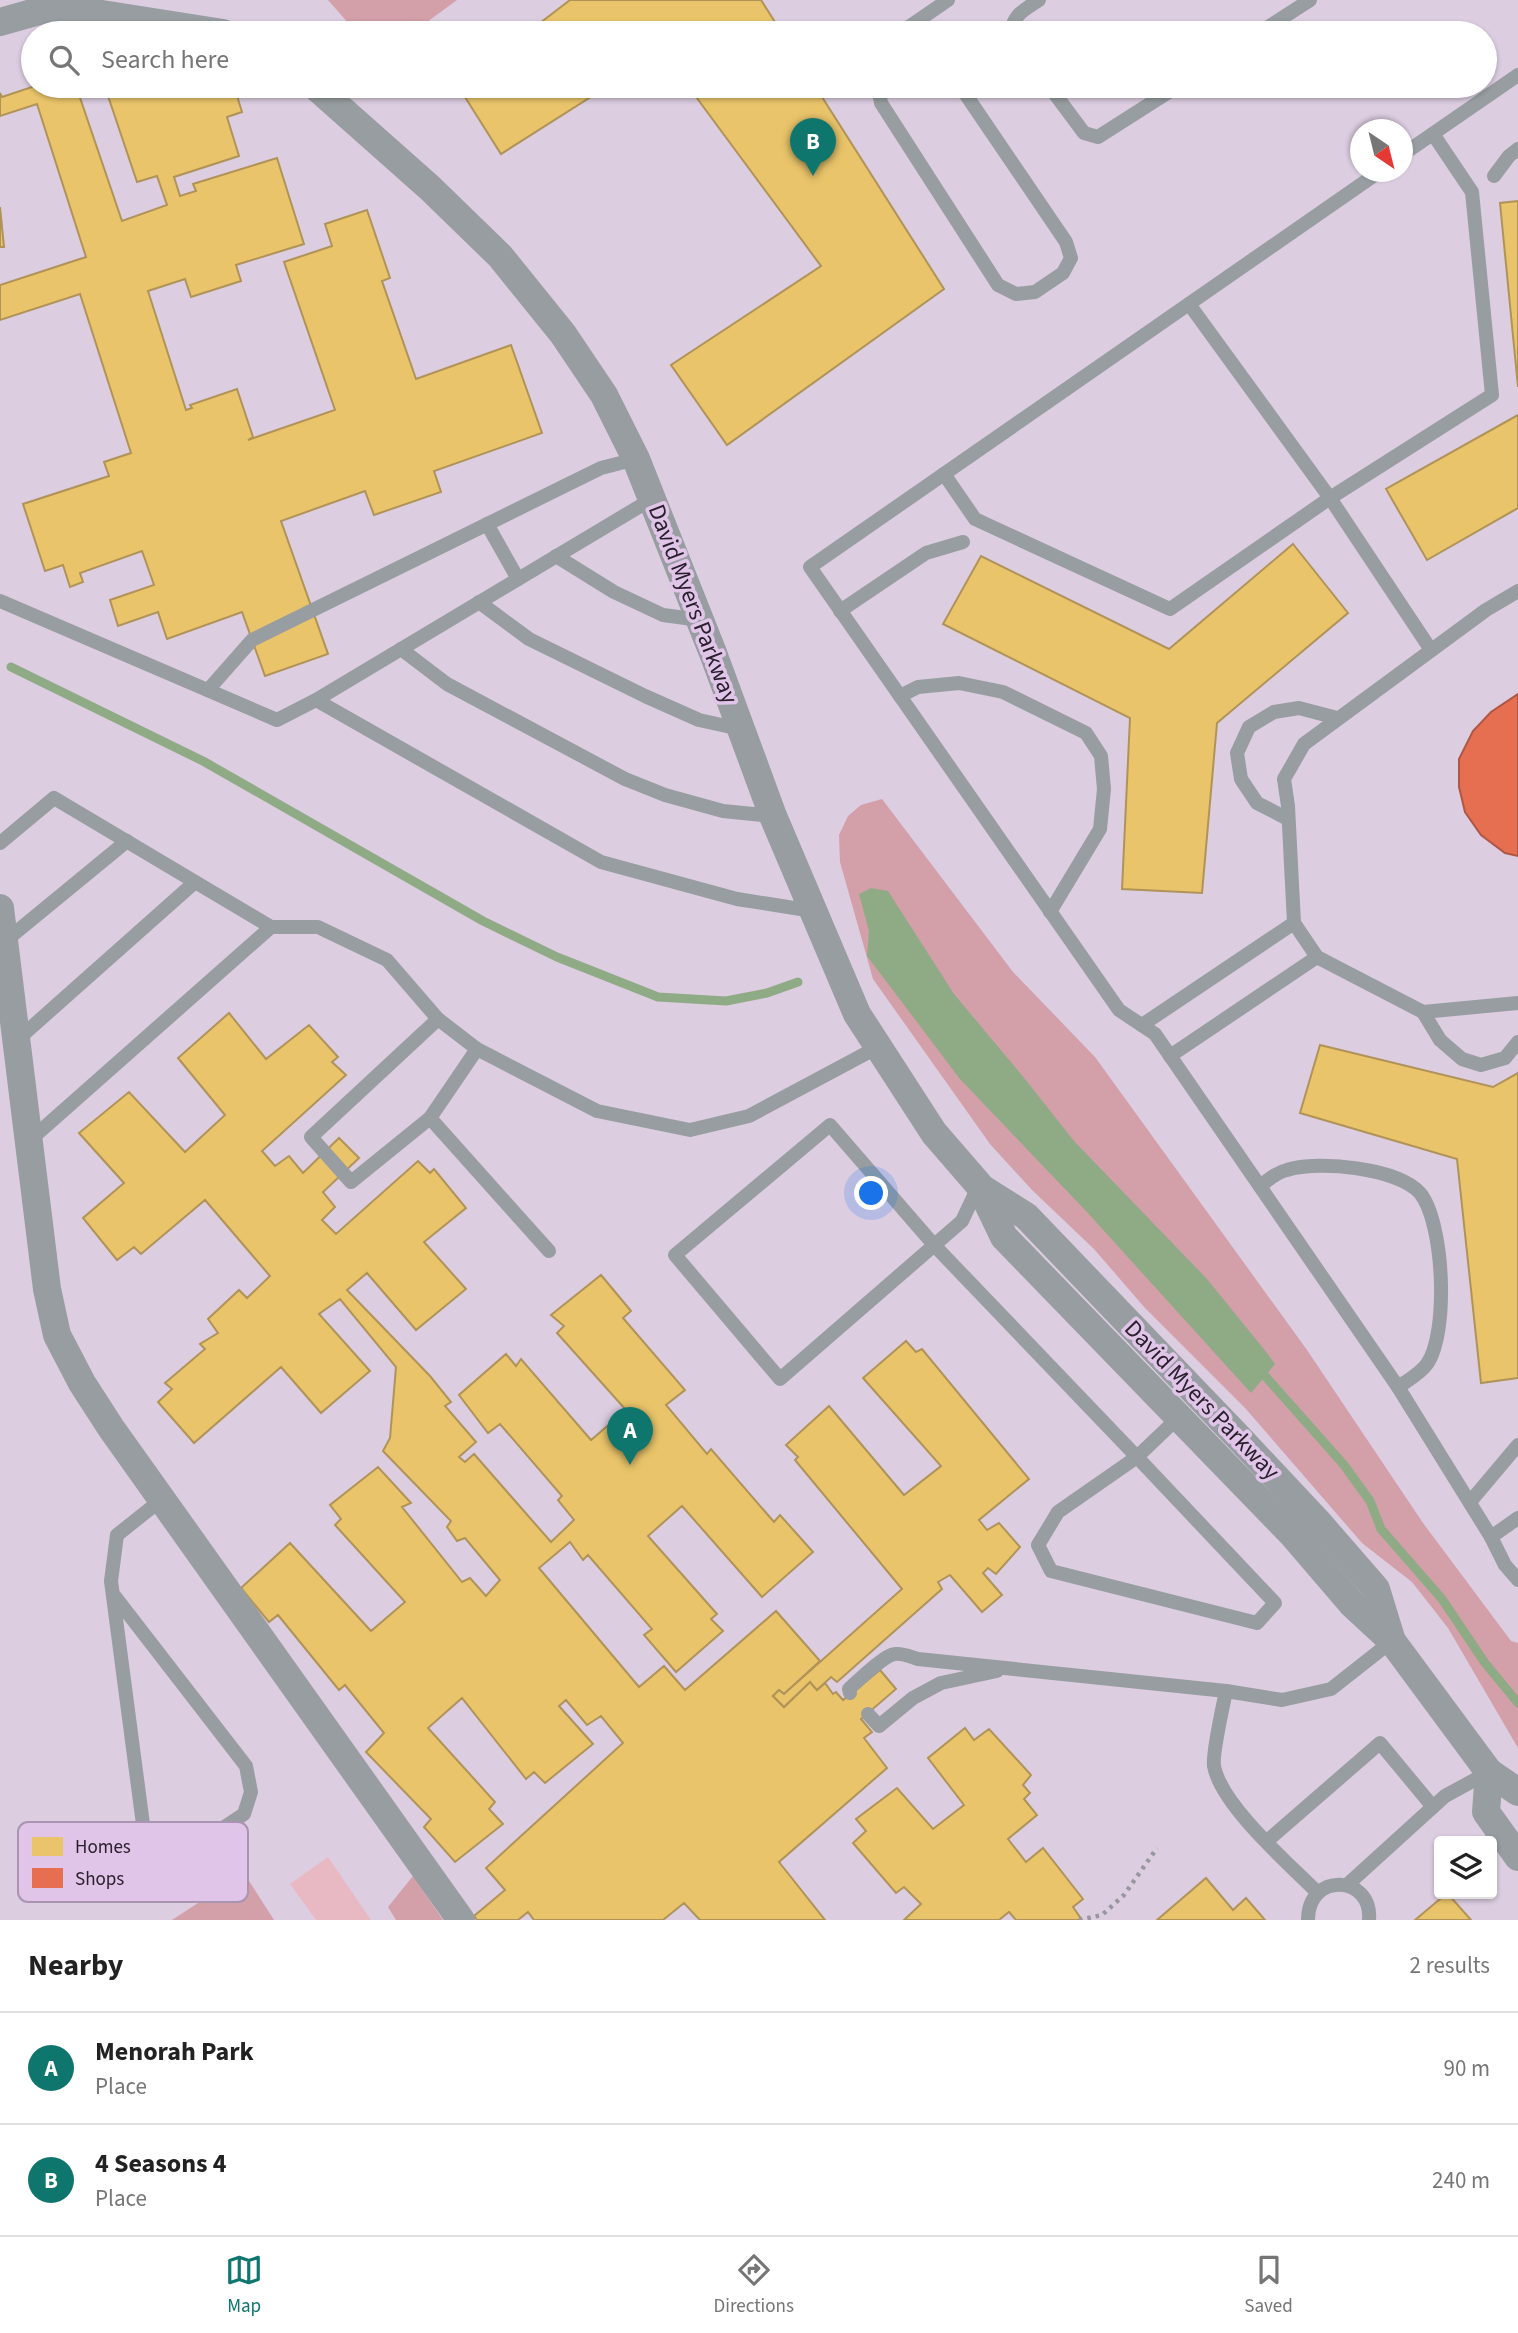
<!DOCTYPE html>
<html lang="en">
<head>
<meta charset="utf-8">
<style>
  :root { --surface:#fff; --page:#f2f2f2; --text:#222; --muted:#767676; --line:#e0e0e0; --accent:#0f766e }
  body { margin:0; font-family:"Source Sans 3",sans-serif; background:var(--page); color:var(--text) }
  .controls { position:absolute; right:21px; bottom:21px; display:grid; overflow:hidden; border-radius:7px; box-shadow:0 2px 5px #0004 }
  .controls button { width:63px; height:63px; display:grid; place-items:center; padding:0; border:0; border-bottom:2px solid var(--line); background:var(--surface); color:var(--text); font:35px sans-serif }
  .compass { position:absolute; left:1350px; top:119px; width:63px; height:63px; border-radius:50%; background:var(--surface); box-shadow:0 2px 5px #0004; rotate:145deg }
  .you { position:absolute; left:872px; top:1194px; width:24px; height:24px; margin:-18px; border:5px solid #fff; border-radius:50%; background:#1a73e8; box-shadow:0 0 0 10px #1a73e833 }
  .badge { display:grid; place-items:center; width:46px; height:46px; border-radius:50%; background:var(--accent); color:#fff; font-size:23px; font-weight:700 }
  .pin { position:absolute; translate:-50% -58px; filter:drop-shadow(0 2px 4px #0008) }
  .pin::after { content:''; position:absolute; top:37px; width:24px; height:21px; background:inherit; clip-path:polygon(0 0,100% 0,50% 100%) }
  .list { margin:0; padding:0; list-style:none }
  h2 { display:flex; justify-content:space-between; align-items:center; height:91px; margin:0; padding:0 28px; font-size:30px }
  h2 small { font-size:23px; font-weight:400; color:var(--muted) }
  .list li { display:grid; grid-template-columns:46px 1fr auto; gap:21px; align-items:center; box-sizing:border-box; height:112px; padding:0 28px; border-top:2px solid var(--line) }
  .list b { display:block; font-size:26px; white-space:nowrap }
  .list p { margin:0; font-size:23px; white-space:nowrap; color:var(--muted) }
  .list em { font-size:23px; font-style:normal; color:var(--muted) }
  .icon { flex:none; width:38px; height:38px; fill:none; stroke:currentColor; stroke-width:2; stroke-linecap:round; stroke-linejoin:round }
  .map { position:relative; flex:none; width:1518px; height:1920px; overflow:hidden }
  .search { position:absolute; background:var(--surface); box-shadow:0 2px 5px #0004; left:21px; right:21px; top:21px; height:77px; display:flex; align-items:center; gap:18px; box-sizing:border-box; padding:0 24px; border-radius:38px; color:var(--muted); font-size:26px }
  .sheet { height:315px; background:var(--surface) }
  nav { display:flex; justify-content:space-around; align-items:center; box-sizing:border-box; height:98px; border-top:2px solid var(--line); background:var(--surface); font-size:19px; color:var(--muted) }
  nav a { display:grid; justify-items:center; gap:4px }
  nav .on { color:var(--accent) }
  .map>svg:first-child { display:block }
  .green { fill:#e8b9c3 }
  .forest { fill:#d39fa9 }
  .water { fill:#8fab85 }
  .homes { fill:#e9c46a; stroke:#b09358; stroke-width:2 }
  .shops { fill:#e76f51; stroke:#ae5746; stroke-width:2 }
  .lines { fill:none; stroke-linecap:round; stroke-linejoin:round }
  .stream { stroke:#8fab85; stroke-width:9 }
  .path { stroke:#98979e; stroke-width:4.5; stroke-dasharray:3.5 5; stroke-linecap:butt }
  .service { stroke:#979da0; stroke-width:14 }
  .minor { stroke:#979da0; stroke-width:28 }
  .labels { text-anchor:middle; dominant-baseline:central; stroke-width:7; stroke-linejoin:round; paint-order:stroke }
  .street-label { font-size:24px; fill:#2a202d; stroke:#e0c5e9 }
  .key { fill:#e0c5e9; stroke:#a994b1; stroke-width:2 }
  .key-label { font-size:19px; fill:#2a202d }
</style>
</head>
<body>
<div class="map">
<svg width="1518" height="1920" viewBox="0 0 1518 1920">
  <rect width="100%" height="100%" fill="#dccde1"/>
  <polygon class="green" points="328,1857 371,1920 316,1920 290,1884"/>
  <g class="forest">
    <polygon points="328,0 457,0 412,33 357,33"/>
    <polygon points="882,799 1013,972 1095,1057 1307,1350 1423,1523 1511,1641 1518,1643 1518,1748 1448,1628 1412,1582 1362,1543 1246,1409 1145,1308 1094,1249 1032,1190 990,1144 873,979 840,862 839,835 848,816 861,805"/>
    <polygon points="244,1873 274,1920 172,1920"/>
    <polygon points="413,1876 443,1920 396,1920 388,1907"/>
  </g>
  <polygon class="water" points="871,888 888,891 954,994 1025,1079 1074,1141 1207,1279 1267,1353 1275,1364 1251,1393 1086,1211 960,1079 867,956 869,931 859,894"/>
  <g class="homes">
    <polygon points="570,0 761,0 782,33 527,33"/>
    <polygon points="35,86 76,86 122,221 167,205 157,176 137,182 105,87 234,86 242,112 227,117 239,156 174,177 180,196 196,191 193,184 277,158 304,244 236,265 241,281 191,297 185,279 148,291 186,410 192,408 190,405 237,389 253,437 248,440 335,410 284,262 332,246 325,224 367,210 390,278 382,281 416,379 511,345 542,433 434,471 441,492 374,515 365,491 281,521 328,654 265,676 242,612 167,639 158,612 118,626 110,600 154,585 142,551 80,573 83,582 70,587 63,565 45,571 23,504 109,476 104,462 131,453 80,294 0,320 0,285 86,257 37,104 0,116 0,93 2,97"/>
    <polygon points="458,86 608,86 501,154"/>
    <polygon points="688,86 815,86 944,289 727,445 671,365 821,266"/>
    <polygon points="1518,201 1518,387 1500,203"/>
    <polygon points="0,207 4,247 0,247"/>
    <polygon points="1518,415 1518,508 1427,560 1386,489"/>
    <polygon points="1293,544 1348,613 1217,723 1202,893 1122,889 1130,718 943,624 981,556 1169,649"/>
    <polygon points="229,1013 266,1059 309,1025 338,1057 332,1062 346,1075 262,1151 275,1166 289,1156 303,1173 339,1138 359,1158 323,1192 335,1207 322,1220 336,1234 418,1161 430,1173 434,1169 466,1208 424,1242 466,1289 416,1330 367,1273 347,1290 430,1376 451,1402 445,1406 476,1442 459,1457 465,1462 474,1454 551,1542 574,1520 558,1500 562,1496 500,1424 488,1433 459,1395 506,1354 516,1366 521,1359 591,1440 626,1410 557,1333 564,1326 551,1315 601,1275 631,1311 623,1318 685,1390 666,1405 707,1454 711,1449 774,1522 780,1515 813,1552 762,1597 682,1506 648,1536 717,1614 711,1619 723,1631 676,1672 644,1635 652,1629 588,1555 583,1560 570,1542 539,1568 639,1687 664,1666 685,1690 776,1611 820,1661 784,1694 779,1690 773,1696 784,1707 810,1682 817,1690 825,1683 833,1694 836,1692 843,1700 880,1670 896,1689 861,1719 872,1732 864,1738 887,1768 779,1862 825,1920 700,1920 684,1903 663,1920 534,1920 528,1912 518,1920 477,1920 474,1916 505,1890 486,1868 623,1743 601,1716 587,1725 566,1700 559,1706 593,1744 545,1783 534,1772 526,1779 462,1698 428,1728 495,1802 489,1809 503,1824 455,1862 424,1827 431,1819 366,1752 384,1733 345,1685 339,1690 278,1615 269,1622 241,1588 290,1543 371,1631 405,1602 335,1525 341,1519 330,1505 378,1467 411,1503 402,1507 462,1582 470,1578 486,1596 500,1580 465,1538 457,1541 447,1527 451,1521 383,1451 390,1438 396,1367 340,1299 319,1314 370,1371 321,1413 281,1367 194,1443 158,1402 172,1389 165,1383 205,1349 200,1344 218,1333 208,1319 239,1290 247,1298 270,1276 205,1200 141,1254 134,1247 117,1260 83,1218 124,1183 79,1133 129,1092 185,1152 225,1115 178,1058"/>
    <polygon points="1320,1045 1493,1087 1518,1073 1518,1378 1481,1383 1457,1159 1300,1113"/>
    <polygon points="906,1341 916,1352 922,1349 1029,1479 979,1520 987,1530 999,1523 1020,1547 996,1574 988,1568 983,1573 1002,1595 982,1612 950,1575 938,1582 942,1589 837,1682 831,1677 817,1690 810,1682 784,1707 773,1696 779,1690 784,1694 902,1589 795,1460 798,1457 786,1445 829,1406 904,1495 941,1466 863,1378"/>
    <polygon points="965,1728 974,1740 989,1729 1031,1775 1023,1785 1030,1793 1024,1799 1037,1815 1008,1839 1026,1862 1043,1848 1083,1899 1073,1907 1082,1920 1016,1920 1009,1912 999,1920 904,1920 921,1904 904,1887 896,1893 853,1843 866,1831 856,1819 897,1788 933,1829 964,1805 928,1758"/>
    <polygon points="1206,1878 1233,1910 1246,1898 1265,1920 1157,1920"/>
    <polygon points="1446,1894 1448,1894 1471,1920 1415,1920"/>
  </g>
  <polygon class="shops" points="1518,694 1518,856 1505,853 1481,835 1465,812 1459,787 1459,759 1473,731 1491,712"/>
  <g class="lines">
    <g class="stream">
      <polyline points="11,667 203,761 483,921 557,957 658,997 726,1001 767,993 798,982"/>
      <polyline points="1258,1368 1344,1465 1370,1501 1381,1529 1442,1599 1485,1663 1518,1703"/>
    </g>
    <polyline class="path" points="1079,1920 1102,1915 1124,1895 1157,1848"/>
    <g class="service">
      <polyline points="900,33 948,0"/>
      <path d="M1013 33C1010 16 1026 9 1039 0"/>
      <polyline points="1259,33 1310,0"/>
      <polyline points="878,86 881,103 998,285 1016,294 1035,292 1063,273 1071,258 1066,242 960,86"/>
      <polyline points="1049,86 1084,133 1098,137 1178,86"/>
      <polyline points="1402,155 1518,75"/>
      <polyline points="1379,172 810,567 1119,1010 1155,1034 1398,1387 1491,1537 1518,1518"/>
      <polyline points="1494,176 1509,156 1518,149"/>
      <polyline points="1189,304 1330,498 1492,395 1472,192 1433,134"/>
      <polyline points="944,474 975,519 1170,609 1330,498 1431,650"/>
      <polyline points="487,524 518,579"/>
      <polyline points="556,556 614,592 663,615 700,620"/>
      <polyline points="1518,591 1486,610 1304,744 1284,779 1288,806 1294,923 1317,957 1423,1012 1518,1003"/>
      <polyline points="0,601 277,720 316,700 601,862 737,899 813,911"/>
      <polyline points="479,602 529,639 645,696 699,720 740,729"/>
      <polyline points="840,611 926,553 963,542"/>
      <polyline points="401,649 447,684 625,779 665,795 723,811 773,816"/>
      <polyline points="208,690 252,640 601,468 636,459"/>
      <polyline points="900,696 918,687 959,683 1003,692 1086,733 1101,756 1104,789 1100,829 1050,912"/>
      <polyline points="316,700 652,499"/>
      <polyline points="1288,819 1257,803 1241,779 1237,753 1249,727 1274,712 1299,708 1337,718"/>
      <polyline points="0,843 54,798 271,927"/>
      <polyline points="4,942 127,841"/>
      <polyline points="1423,1012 1440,1040 1462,1059 1481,1065 1505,1058 1518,1042"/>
      <polyline points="438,1019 477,1049"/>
      <polyline points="1142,1025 1294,923"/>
      <polyline points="16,1041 195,882"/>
      <polyline points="1170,1056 1317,957"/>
      <polyline points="430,1118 549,1251"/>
      <polyline points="29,1141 271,927 318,927 387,960 438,1019 311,1137 351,1182 430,1118 477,1049 597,1111 690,1130 749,1116 878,1047"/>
      <polyline points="979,1185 962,1221 780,1379 675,1255 830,1125 934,1245 1137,1457 1183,1413"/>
      <path d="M1260 1186C1268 1180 1277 1172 1287 1170 1318 1160 1398 1168 1420 1193 1444 1222 1449 1333 1427 1364 1420 1374 1408 1380 1398 1387"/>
      <polygon points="1137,1457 1275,1603 1257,1623 1051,1571 1038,1545 1058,1512"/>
      <polyline points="1470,1502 1518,1445"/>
      <polyline points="1491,1537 1505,1565 1518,1580"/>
      <polyline points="113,1594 246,1766 251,1792 244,1814 181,1856 156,1845 144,1832 111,1581 117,1535 161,1500"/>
      <polyline points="1226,1691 1282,1700 1331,1689 1392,1641"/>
      <path d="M850 1693 849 1689C858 1681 884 1655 895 1654 903 1653 911 1657 918 1659L1226 1691C1223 1706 1212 1754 1214 1766 1221 1805 1289 1864 1317 1892"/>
      <polyline points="868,1714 879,1726 913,1698 941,1683 997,1671"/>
      <polyline points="1267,1841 1380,1743 1433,1807"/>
      <polyline points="1347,1885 1445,1796 1489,1772"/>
      <path d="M1308 1920C1308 1871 1373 1875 1369 1920"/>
    </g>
    <g class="minor">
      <polyline points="0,22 46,9 102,14 223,33"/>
      <polyline points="315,86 430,188 500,256 563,334 604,395 636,459 713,653 773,816 857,1014 934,1133 979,1185 1004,1237 1292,1534 1352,1604 1392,1641 1489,1772 1518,1792"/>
      <polyline points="0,908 47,1289 57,1335 82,1383 111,1428 461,1920"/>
      <polyline points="980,1187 1026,1216 1239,1438 1317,1521 1376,1589 1391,1638"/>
      <polyline points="1489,1772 1486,1812 1518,1857"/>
    </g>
  </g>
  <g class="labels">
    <g class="street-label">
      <text transform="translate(693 604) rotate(69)">David Myers Parkway</text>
      <text transform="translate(1202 1400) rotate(46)">David Myers Parkway</text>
    </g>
  </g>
  <rect x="18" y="1822" width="230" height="80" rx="10" class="key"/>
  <rect x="32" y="1837" width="31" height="19" fill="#e9c46a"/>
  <rect x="32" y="1868" width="31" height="20" fill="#e76f51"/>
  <g class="key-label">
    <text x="75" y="1853">Homes</text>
    <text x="75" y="1885">Shops</text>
  </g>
</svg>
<div class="controls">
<button><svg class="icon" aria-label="layers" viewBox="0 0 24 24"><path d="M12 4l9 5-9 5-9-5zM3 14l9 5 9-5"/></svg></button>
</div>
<svg class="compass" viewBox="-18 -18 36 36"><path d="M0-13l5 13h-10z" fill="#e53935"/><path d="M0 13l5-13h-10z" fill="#767676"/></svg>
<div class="you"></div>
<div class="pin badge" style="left:630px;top:1465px">A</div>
<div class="pin badge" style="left:813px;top:176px">B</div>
<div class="search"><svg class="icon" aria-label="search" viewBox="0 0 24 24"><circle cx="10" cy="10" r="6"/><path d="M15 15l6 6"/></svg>Search here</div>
</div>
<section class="sheet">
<h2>Nearby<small>2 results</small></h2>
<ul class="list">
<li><span class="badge">A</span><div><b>Menorah Park</b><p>Place</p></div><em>90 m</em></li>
<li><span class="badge">B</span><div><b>4 Seasons 4</b><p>Place</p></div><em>240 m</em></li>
</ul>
</section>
<nav>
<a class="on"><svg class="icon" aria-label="map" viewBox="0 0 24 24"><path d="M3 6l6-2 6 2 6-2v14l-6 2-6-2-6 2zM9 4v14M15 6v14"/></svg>Map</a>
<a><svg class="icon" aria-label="directions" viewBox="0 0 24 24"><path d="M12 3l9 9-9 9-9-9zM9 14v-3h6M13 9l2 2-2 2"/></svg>Directions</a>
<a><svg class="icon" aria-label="saved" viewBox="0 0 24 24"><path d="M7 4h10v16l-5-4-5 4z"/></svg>Saved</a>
</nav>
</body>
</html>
